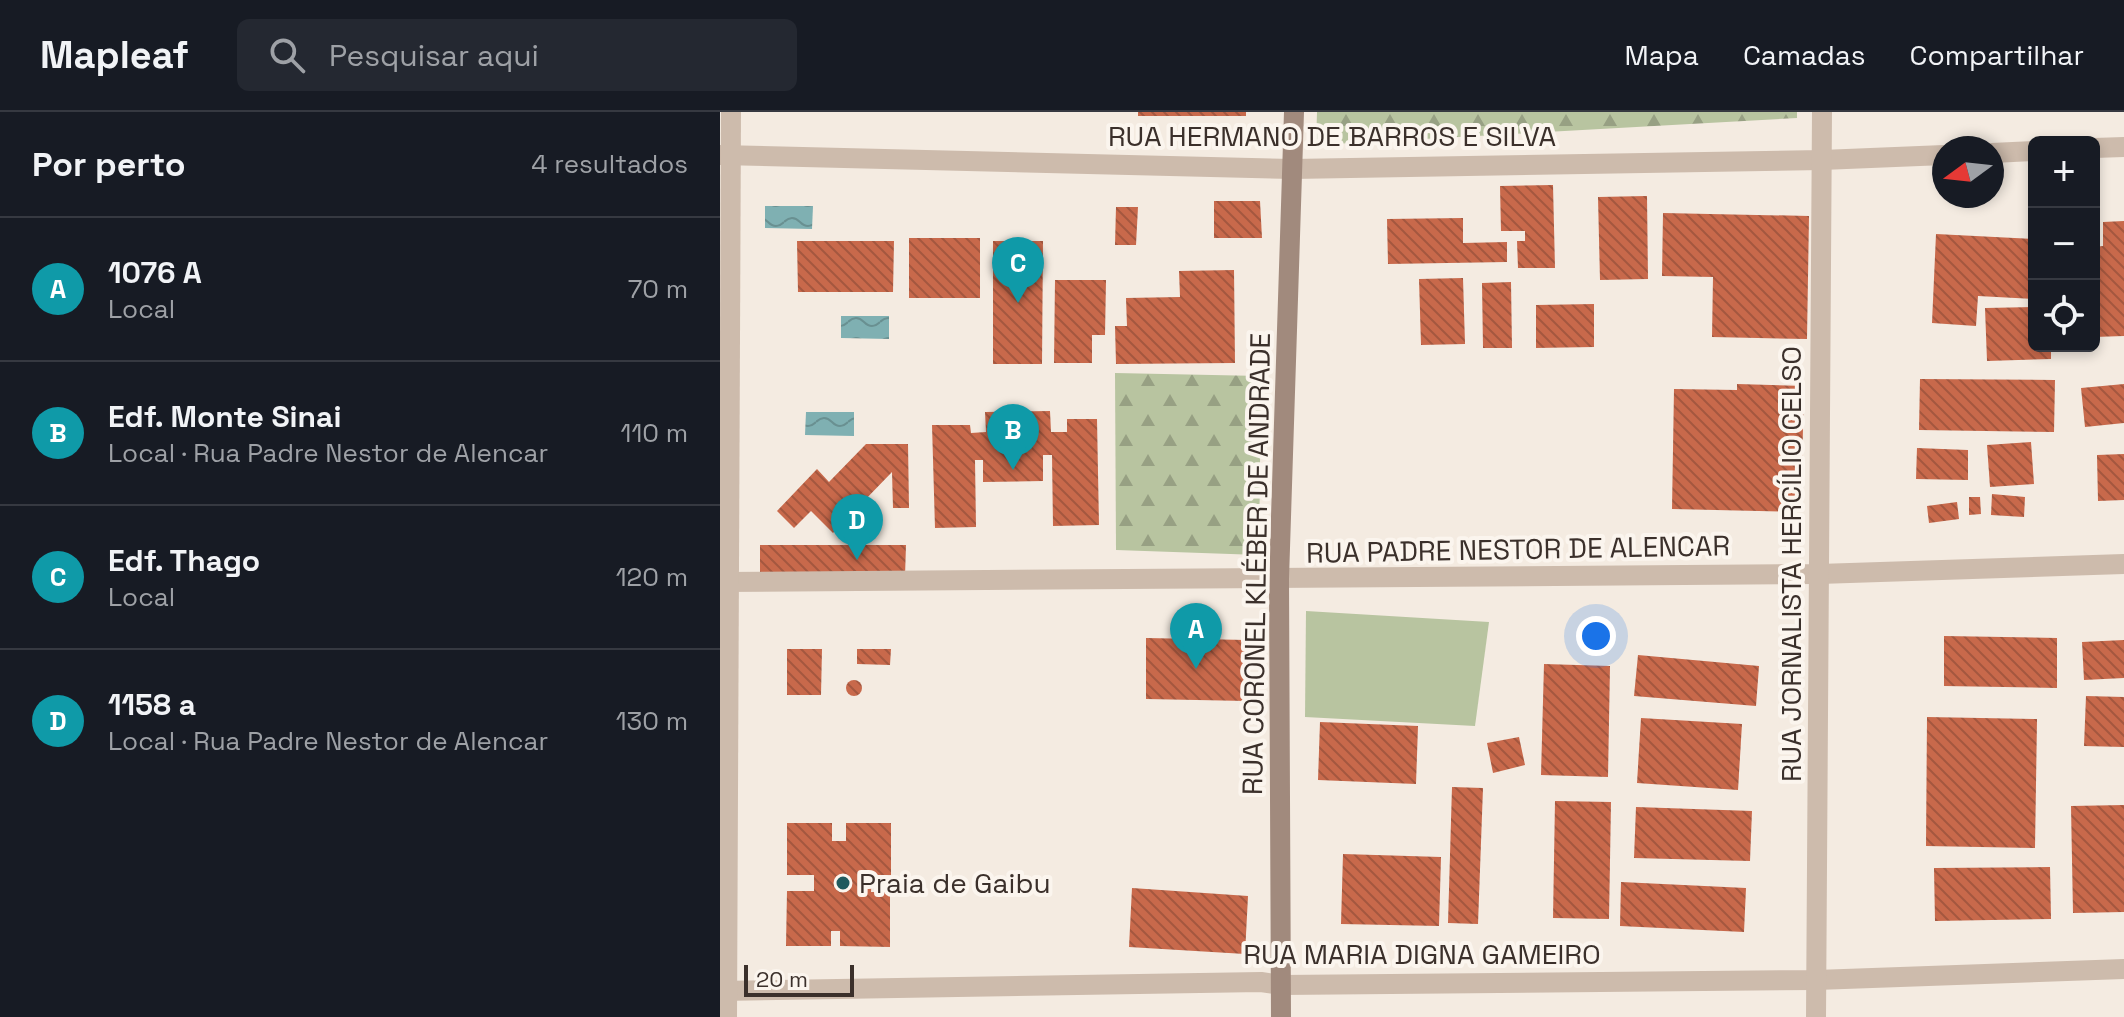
<!DOCTYPE html>
<html lang="pt">
<head>
<meta charset="utf-8">
<style>
  :root { --surface:#171b24; --page:#242831; --text:#f1f3f6; --muted:#9ea1a6; --line:#363941; --accent:#92aeb2 }
  body { margin:0; font-family:"Space Grotesk",sans-serif; background:var(--page); color:var(--text) }
  .controls { position:absolute; right:24px; top:24px; display:grid; overflow:hidden; border-radius:12px; box-shadow:0 4px 12px #0003 }
  .controls button { width:72px; height:72px; display:grid; place-items:center; padding:0; border:0; border-bottom:2px solid var(--line); background:var(--surface); color:var(--text); font:40px sans-serif }
  .compass { position:absolute; left:1212px; top:24px; width:72px; height:72px; border-radius:50%; background:var(--surface); box-shadow:0 4px 12px #0003; rotate:255deg }
  .scale { position:absolute; left:24px; bottom:20px; width:110px; box-sizing:border-box; padding-left:8px; border:4px solid #3b302b; border-top:0; font-size:22px; line-height:28px; white-space:nowrap; color:#3b302b; -webkit-text-stroke:6px #fbf5ee; paint-order:stroke }
  .you { position:absolute; left:876px; top:524px; width:28px; height:28px; margin:-20px; border:6px solid #fff; border-radius:50%; background:#1a73e8; box-shadow:0 0 0 12px #1a73e833 }
  .badge { display:grid; place-items:center; width:52px; height:52px; border-radius:50%; background:var(--accent); color:#fff; font-size:26px; font-weight:700 }
  .pin { position:absolute; translate:-50% -66px; filter:drop-shadow(0 2px 4px #0008) }
  .pin::after { content:''; position:absolute; top:42px; width:28px; height:24px; background:inherit; clip-path:polygon(0 0,100% 0,50% 100%) }
  .list { margin:0; padding:0; list-style:none }
  h2 { display:flex; justify-content:space-between; align-items:center; height:104px; margin:0; padding:0 32px; font-size:34px }
  h2 small { font-size:26px; font-weight:400; color:var(--muted) }
  .list li { display:grid; grid-template-columns:52px 1fr auto; gap:24px; align-items:center; box-sizing:border-box; height:144px; padding:0 32px; border-top:2px solid var(--line) }
  .list b { display:block; font-size:30px; white-space:nowrap }
  .list p { margin:0; font-size:26px; white-space:nowrap; color:var(--muted) }
  .list em { font-size:26px; font-style:normal; color:var(--muted) }
  .icon { flex:none; width:44px; height:44px; fill:none; stroke:currentColor; stroke-width:2; stroke-linecap:round; stroke-linejoin:round }
  .map { position:relative; flex:none; width:1404px; height:905px; overflow:hidden }
  header { display:flex; align-items:center; gap:48px; box-sizing:border-box; height:112px; padding:0 40px; background:var(--surface); border-bottom:2px solid var(--line) }
  header strong { font-size:38px }
  nav { display:flex; gap:44px; margin-inline-start:auto; font-size:28px }
  .search { width:560px; height:72px; background:var(--page); display:flex; align-items:center; gap:20px; box-sizing:border-box; padding:0 28px; border-radius:12px; color:var(--muted); font-size:30px }
  main { display:flex }
  aside { flex:1; background:var(--surface) }
  .map>svg:first-child { display:block }
  .grass { fill:#b8c4a0 }
  .forest { fill:url(#forest-firs) }
  .water { fill:url(#water-waves) }
  .building { fill:url(#building-back-hatch) }
  .lines { fill:none; stroke-linecap:round; stroke-linejoin:round }
  .street { stroke:#cdbbac; stroke-width:20 }
  .secondary { stroke:#a18a7d; stroke-width:20 }
  .poi-dot { fill:#1f5a5e; stroke:#fbf5ee; stroke-width:3 }
  .labels { text-anchor:middle; dominant-baseline:central; stroke-width:8; stroke-linejoin:round; paint-order:stroke }
  .street-label { font-size:28px; fill:#3b302b; stroke:#fbf5ee }
  .poi-label { font-size:28px; fill:#3b302b; stroke:#fbf5ee; text-anchor:start }
</style>
</head>
<body>
<header>
<strong>Mapleaf</strong>
<div class="search"><svg class="icon" aria-label="search" viewBox="0 0 24 24"><circle cx="10" cy="10" r="6"/><path d="M15 15l6 6"/></svg>Pesquisar aqui</div>
<nav><a>Mapa</a><a>Camadas</a><a>Compartilhar</a></nav>
</header>
<main>
<aside>
<h2>Por perto<small>4 resultados</small></h2>
<ul class="list">
<li><span class="badge" style="background:#0f9aa8">A</span><div><b>1076 A</b><p>Local</p></div><em>70 m</em></li>
<li><span class="badge" style="background:#0f9aa8">B</span><div><b>Edf. Monte Sinai</b><p>Local · Rua Padre Nestor de Alencar</p></div><em>110 m</em></li>
<li><span class="badge" style="background:#0f9aa8">C</span><div><b>Edf. Thago</b><p>Local</p></div><em>120 m</em></li>
<li><span class="badge" style="background:#0f9aa8">D</span><div><b>1158 a</b><p>Local · Rua Padre Nestor de Alencar</p></div><em>130 m</em></li>
</ul>
</aside>
<div class="map">
<svg width="1404" height="905" viewBox="0 0 1404 905">
  <defs>
    <pattern id="forest-firs" width="22" height="20" patternUnits="userSpaceOnUse" patternTransform="scale(2)"><rect width="22" height="20" fill="#b8c4a0"/><path d="M5 1l3.5 6h-7zM16 11l3.5 6h-7z" fill="#97a083"/></pattern>
    <pattern id="water-waves" width="16" height="10" patternUnits="userSpaceOnUse" patternTransform="scale(2)"><rect width="16" height="10" fill="#7fb0b2"/><path d="M0 5q4-4 8 0t8 0" fill="none" stroke="#699091"/></pattern>
    <pattern id="building-back-hatch" width="6" height="6" patternUnits="userSpaceOnUse" patternTransform="scale(2)"><rect width="6" height="6" fill="#c8694b"/><path d="M-1 5l2 2M0 0l6 6M5-1l2 2" fill="none" stroke="#a4573f"/></pattern>
  </defs>
  <rect width="100%" height="100%" fill="#f4ebe1"/>
  <polygon class="grass" points="586,499 769,510 755,614 585,605"/>
  <g class="forest">
    <polygon points="597,0 1077,0 1077,6 596,33"/>
    <polygon points="395,261 541,264 539,443 396,438"/>
  </g>
  <g class="water">
    <polygon points="45,94 93,94 92,117 45,116"/>
    <polygon points="121,204 169,204 169,227 121,226"/>
    <polygon points="86,300 134,300 134,324 85,323"/>
  </g>
  <g class="building">
    <rect x="418" y="0" width="108" height="4"/>
    <polygon points="833,73 835,156 798,156 797,129 805,129 805,119 781,119 780,74"/>
    <polygon points="927,84 928,167 880,168 878,85"/>
    <polygon points="494,89 540,89 542,126 494,126"/>
    <polygon points="396,95 418,95 416,133 395,133"/>
    <polygon points="943,101 1089,104 1087,227 992,225 993,165 942,164"/>
    <polygon points="743,106 743,131 787,130 787,150 668,152 667,107"/>
    <polygon points="1404,109 1404,224 1374,225 1374,135 1383,134 1383,110"/>
    <polygon points="1216,122 1314,127 1314,187 1258,184 1256,214 1212,211"/>
    <rect x="189" y="126" width="71" height="60"/>
    <polygon points="77,129 174,129 173,180 78,180"/>
    <polygon points="273,129 323,129 322,252 273,252"/>
    <polygon points="514,158 515,251 396,252 395,214 407,214 406,186 460,185 459,159"/>
    <polygon points="743,166 745,232 701,233 699,167"/>
    <polygon points="335,168 386,168 385,223 372,223 372,251 334,251"/>
    <polygon points="791,170 792,236 763,236 762,171"/>
    <polygon points="874,192 874,235 816,236 816,193"/>
    <polygon points="1314,195 1314,234 1331,234 1331,247 1267,249 1265,196"/>
    <polygon points="1200,267 1335,268 1334,320 1199,318"/>
    <polygon points="1017,272 1084,274 1081,400 952,397 954,277 1017,278"/>
    <polygon points="1404,272 1404,311 1365,315 1361,276"/>
    <polygon points="330,299 331,320 347,320 347,307 377,307 379,413 333,414 332,343 323,343 323,369 263,370 263,348 255,348 256,415 215,416 212,313 250,313 251,321 266,320 265,300"/>
    <polygon points="1311,330 1314,372 1270,375 1267,333"/>
    <polygon points="146,332 188,332 189,396 173,396 172,360 113,421 91,399 74,416 57,399 97,357 109,370"/>
    <polygon points="1197,336 1248,338 1248,368 1196,367"/>
    <polygon points="1404,342 1404,388 1378,389 1377,343"/>
    <polygon points="1272,382 1305,385 1304,405 1271,403"/>
    <polygon points="1249,385 1260,385 1261,402 1249,403"/>
    <polygon points="1237,390 1239,407 1209,411 1207,394"/>
    <polygon points="40,433 186,433 185,464 40,463"/>
    <polygon points="1224,524 1337,526 1337,576 1224,574"/>
    <polygon points="426,526 527,528 527,589 426,587"/>
    <polygon points="1404,528 1404,566 1364,568 1362,530"/>
    <polygon points="67,537 102,537 101,583 67,583"/>
    <polygon points="137,537 171,537 170,553 137,552"/>
    <polygon points="918,543 1039,554 1036,594 914,584"/>
    <polygon points="824,552 890,554 888,665 821,663"/>
    <circle cx="134" cy="576" r="8"/>
    <polygon points="1366,584 1404,585 1404,635 1364,634"/>
    <polygon points="1207,605 1317,607 1315,736 1206,734"/>
    <polygon points="921,606 1022,612 1018,678 917,671"/>
    <polygon points="600,610 698,614 696,672 598,668"/>
    <polygon points="799,625 805,653 773,661 767,631"/>
    <polygon points="732,675 763,676 758,812 728,811"/>
    <polygon points="835,689 891,690 889,807 833,806"/>
    <polygon points="1404,693 1404,800 1353,801 1351,694"/>
    <polygon points="916,695 1032,699 1030,749 914,746"/>
    <polygon points="67,711 112,711 112,729 126,729 126,711 171,711 171,763 152,763 151,780 170,780 170,835 120,834 120,819 111,819 111,834 66,834 67,779 94,779 94,763 67,763"/>
    <polygon points="623,742 721,745 719,814 621,812"/>
    <polygon points="1330,755 1331,807 1215,809 1214,756"/>
    <polygon points="901,770 1026,776 1024,820 900,814"/>
    <polygon points="412,776 528,784 525,842 409,835"/>
  </g>
  <g class="lines">
    <g class="street">
      <polyline points="1374,36 1404,35"/>
      <polyline points="1272,41 1314,39"/>
      <polyline points="0,43 572,57 1102,48 1224,43"/>
      <polyline points="0,470 1099,462 1404,452"/>
      <polyline points="0,879 541,870 562,873 1096,868 1404,857"/>
      <polyline points="7,905 11,0"/>
      <polyline points="1096,905 1102,0"/>
    </g>
    <polyline class="secondary" points="561,905 559,467 574,0"/>
  </g>
  <circle class="poi-dot" cx="123" cy="771" r="8"/>
  <g class="labels">
    <g class="street-label">
      <text x="612" y="24">RUA HERMANO DE BARROS E SILVA</text>
      <text transform="translate(798 437) rotate(-1)">RUA PADRE NESTOR DE ALENCAR</text>
      <text transform="translate(536 452) rotate(-89)">RUA CORONEL KLÉBER DE ANDRADE</text>
      <text transform="translate(1071 452) rotate(-90)">RUA JORNALISTA HERCÍLIO CELSO</text>
      <text x="702" y="842">RUA MARIA DIGNA GAMEIRO</text>
    </g>
    <g class="poi-label">
      <text x="139" y="771">Praia de Gaibu</text>
    </g>
  </g>
</svg>
<div class="controls">
<button>+</button>
<button>−</button>
<button><svg class="icon" aria-label="locate" viewBox="0 0 24 24"><circle cx="12" cy="12" r="6"/><path d="M12 2v4M12 18v4M2 12h4M18 12h4"/></svg></button>
</div>
<svg class="compass" viewBox="-18 -18 36 36"><path d="M0-13l5 13h-10z" fill="#e53935"/><path d="M0 13l5-13h-10z" fill="#9ea1a6"/></svg>
<div class="scale">20 m</div>
<div class="you"></div>
<div class="pin badge" style="left:476px;top:557px;background:#0f9aa8">A</div>
<div class="pin badge" style="left:293px;top:358px;background:#0f9aa8">B</div>
<div class="pin badge" style="left:298px;top:191px;background:#0f9aa8">C</div>
<div class="pin badge" style="left:137px;top:448px;background:#0f9aa8">D</div>
</div>
</main>
</body>
</html>
